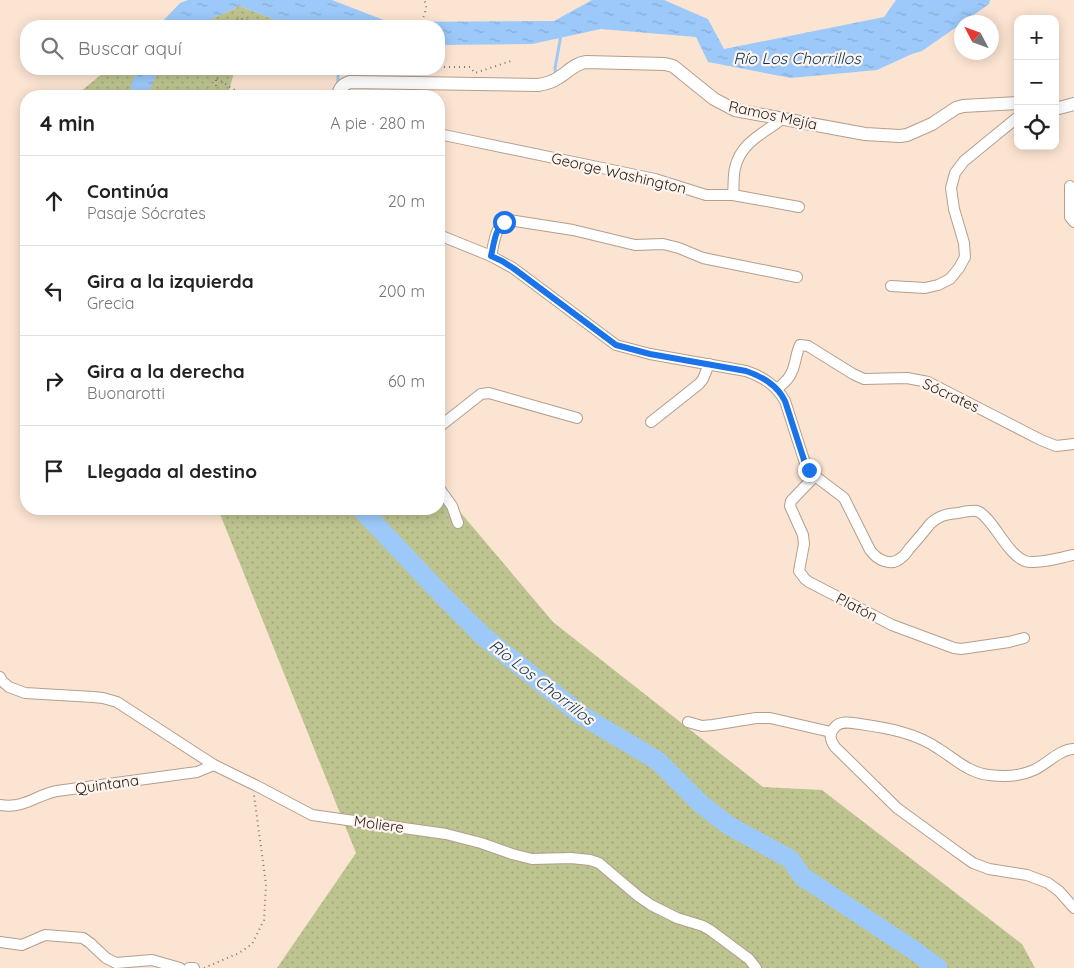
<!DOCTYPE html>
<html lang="es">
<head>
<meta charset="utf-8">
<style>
  :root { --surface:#fff; --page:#f2f2f2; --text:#222; --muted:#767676; --line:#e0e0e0 }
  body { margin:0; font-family:Quicksand,sans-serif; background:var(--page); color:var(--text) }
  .controls { position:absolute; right:15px; top:15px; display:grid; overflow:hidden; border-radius:10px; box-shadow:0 2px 12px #0003 }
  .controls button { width:45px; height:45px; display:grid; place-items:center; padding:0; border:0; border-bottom:1px solid var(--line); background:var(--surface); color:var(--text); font:25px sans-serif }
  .compass { position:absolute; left:954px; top:15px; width:45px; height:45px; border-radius:50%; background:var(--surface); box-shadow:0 2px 12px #0003; rotate:311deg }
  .stop { position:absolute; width:15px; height:15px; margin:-11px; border:4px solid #1a73e8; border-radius:50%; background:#fff }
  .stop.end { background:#1a73e8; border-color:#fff; box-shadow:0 1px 5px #0008 }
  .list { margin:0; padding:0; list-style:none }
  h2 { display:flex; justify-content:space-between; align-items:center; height:65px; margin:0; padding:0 20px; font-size:21px }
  h2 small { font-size:16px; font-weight:400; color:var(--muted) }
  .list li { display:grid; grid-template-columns:32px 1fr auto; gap:15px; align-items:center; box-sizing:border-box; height:90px; padding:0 20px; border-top:1px solid var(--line) }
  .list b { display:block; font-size:19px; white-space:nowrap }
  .list p { margin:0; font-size:16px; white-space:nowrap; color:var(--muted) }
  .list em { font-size:16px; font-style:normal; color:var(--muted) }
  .icon { flex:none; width:28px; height:28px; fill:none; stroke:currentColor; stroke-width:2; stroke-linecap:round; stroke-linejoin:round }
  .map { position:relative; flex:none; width:1074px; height:968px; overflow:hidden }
  .search { position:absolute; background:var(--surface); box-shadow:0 2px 12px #0003; left:20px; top:20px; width:425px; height:55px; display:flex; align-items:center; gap:12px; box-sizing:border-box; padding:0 18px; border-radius:20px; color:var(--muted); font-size:19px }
  .panel { position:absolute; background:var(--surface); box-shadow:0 2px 12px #0003; left:20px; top:90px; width:425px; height:425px; border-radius:20px }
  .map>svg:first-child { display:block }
  .grass { fill:url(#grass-dots) }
  .water { fill:url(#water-ripples) }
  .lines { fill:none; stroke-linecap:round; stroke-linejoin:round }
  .stream { stroke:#9cc9f9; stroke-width:3 }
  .river { stroke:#9cc9f9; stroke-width:19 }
  .minor-casing { stroke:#b49e8d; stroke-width:12 }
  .tertiary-casing { stroke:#b49e8d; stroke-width:14 }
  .path { stroke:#87776c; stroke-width:2; stroke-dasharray:1 4; stroke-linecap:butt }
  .minor { stroke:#fff; stroke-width:10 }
  .tertiary { stroke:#fff; stroke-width:12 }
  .route { stroke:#1a73e8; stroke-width:6 }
  .labels { text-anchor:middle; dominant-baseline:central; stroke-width:4.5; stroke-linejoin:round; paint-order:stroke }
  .street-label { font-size:15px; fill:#241b15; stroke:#fef4ed }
  .water-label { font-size:16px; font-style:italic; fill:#01335e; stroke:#fef4ed }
</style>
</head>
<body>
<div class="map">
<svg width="1074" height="968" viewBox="0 0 1074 968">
  <defs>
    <pattern id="grass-dots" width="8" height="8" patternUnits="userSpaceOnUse" patternTransform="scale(1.25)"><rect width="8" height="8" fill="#bec490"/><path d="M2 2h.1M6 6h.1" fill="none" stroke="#a3a87b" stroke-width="1.8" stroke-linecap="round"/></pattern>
    <pattern id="water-ripples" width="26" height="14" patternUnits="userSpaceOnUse" patternTransform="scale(1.25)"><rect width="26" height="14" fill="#9cc9f9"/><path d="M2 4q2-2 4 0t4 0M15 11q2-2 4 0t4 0" fill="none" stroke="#86acd5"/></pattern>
  </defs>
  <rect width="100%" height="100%" fill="#fce4d2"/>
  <g class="grass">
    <polygon points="240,6 290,26 196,26"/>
    <polygon points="108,69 235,69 228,94 229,96 75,96"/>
    <polygon points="439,487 553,622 763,787 822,790 1022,944 1035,968 277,968 356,853 218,509 439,509"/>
  </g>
  <g class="water">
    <polygon points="188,0 332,0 389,22 554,21 592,0 664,0 708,19 724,49 884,17 896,0 990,0 989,4 964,22 962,22 961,24 922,51 912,54 877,70 791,78 708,62 696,37 601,29 532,44 439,45 439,26 290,26 240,6 196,26 158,26 180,3"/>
    <polygon points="138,69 159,69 147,96 130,96 132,82"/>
  </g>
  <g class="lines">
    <g class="stream">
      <polyline points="556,76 555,68 561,35"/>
      <polyline points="338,85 338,69"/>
    </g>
    <polyline class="river" points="361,509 445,598 482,635 581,715 658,761 701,804 728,825 790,859 803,877 915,951 938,968"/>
    <g class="minor-casing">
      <g id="minor">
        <polyline points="439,134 655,179 706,195 733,195 799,207"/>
        <polyline points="1070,186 1070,217 1074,222"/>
        <path d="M733 195C734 186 733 176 735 168 741 142 763 134 782 119"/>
        <path d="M439 235 491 256 513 268 616 345 650 354 746 371C763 377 776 385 785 401L805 463 809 470 815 476 844 498 870 550C877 560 891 567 901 558 904 556 907 552 909 549 916 541 923 533 930 524 938 516 946 514 958 513 963 512 971 510 977 511 992 516 1007 555 1025 561 1035 565 1062 557 1074 555"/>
        <path d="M491 256C494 244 495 224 509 220L573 230 635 245 663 244 679 248 703 258 797 277"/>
        <polyline points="891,286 925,288 938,285 950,279 959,268 965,257 964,243 954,209 951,188 955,173 964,161 1018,117"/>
        <path d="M777 389C781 385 786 382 789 377 796 368 795 355 800 345L808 346 853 374 864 379 907 378 928 382 1041 440 1056 446 1074 444"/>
        <polyline points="651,422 699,384 703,379 709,364"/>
        <polyline points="439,427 481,394 489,393 577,418"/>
        <polyline points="815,476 791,501 790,506 803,535 804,544 799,571 805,579 809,582 892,625 954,648 961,649 1009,642 1024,638"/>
        <polyline points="439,488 452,506 458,523"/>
        <polyline points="0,677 2,681 9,687 25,693 93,697 103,698 117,702 214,765 257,786 312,815 446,834 481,843 512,854 532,859 571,858 590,860 599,863 638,896 651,905 677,918 703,926 710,930 749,959 756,968"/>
        <polyline points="688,722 702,726 713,725 756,718 770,718 831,732"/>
        <path d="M1074 749C1060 749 1047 764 1034 770 1021 776 1004 777 989 775 969 773 955 759 939 749 916 733 888 728 860 724 852 723 841 720 835 727 828 734 830 740 835 747L897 808 956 851 973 863 989 869 1027 875 1048 883 1059 891 1074 908"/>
        <path d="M0 805C7 806 14 806 21 804 33 801 44 793 57 791L197 772 214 765"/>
        <polyline points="0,942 22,945 45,935 83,938 90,943 106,958 116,963 152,960 180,968"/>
        <polyline points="189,968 194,968"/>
      </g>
    </g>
    <g class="tertiary-casing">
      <g id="tertiary">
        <path d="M338 96C339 89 343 84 350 82L538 85C545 84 552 82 558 78 567 73 575 63 586 62L665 64 673 66 714 99 735 110 865 134 900 136 907 135 932 124 956 108 963 106 1018 103"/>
        <polyline points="1055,109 1074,104"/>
      </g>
    </g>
    <g class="path">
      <polyline points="219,26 220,23 242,19 268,26"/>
      <path d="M419 26C423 18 429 8 424 0"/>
      <polyline points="439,67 470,67 475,73 514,60"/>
      <polyline points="215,69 216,78 244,96"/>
      <polyline points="389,70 409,69"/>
      <polyline points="216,96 216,78"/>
      <polyline points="204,968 239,953 252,944 264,920 266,884 254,795"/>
    </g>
    <use href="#minor" class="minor"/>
    <use href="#tertiary" class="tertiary"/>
  </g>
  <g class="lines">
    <path class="route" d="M504 222C495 229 494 244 491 256L502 261 513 268 616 345 650 354 746 371C763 377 777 385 785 401L805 463 809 470"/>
  </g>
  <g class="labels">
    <g class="street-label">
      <text transform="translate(773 115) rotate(12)">Ramos Mejía</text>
      <text transform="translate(619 173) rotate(13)">George Washington</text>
      <text transform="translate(951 395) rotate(25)">Sócrates</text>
      <text transform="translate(857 607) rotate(27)">Platón</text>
      <text transform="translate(107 784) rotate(-8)">Quintana</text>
      <text transform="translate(379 824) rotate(8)">Moliere</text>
    </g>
    <g class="water-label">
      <text x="797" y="58">Río Los Chorrillos</text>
      <text transform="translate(542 682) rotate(38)">Río Los Chorrillos</text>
    </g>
  </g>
</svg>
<div class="controls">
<button>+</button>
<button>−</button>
<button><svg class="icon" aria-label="locate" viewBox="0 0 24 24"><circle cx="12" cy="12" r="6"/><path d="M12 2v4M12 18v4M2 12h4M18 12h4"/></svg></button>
</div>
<svg class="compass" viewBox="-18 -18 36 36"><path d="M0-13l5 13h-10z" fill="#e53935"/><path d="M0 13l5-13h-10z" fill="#767676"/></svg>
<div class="stop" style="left:504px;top:222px"></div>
<div class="stop end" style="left:809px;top:470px"></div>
<div class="search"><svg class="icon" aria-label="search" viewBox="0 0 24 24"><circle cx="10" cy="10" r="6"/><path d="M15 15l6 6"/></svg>Buscar aquí</div>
<section class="panel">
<h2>4 min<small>A pie · 280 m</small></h2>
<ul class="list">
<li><svg class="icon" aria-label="ahead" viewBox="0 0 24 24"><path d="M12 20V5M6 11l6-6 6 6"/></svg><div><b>Continúa</b><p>Pasaje Sócrates</p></div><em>20 m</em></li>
<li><svg class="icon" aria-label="left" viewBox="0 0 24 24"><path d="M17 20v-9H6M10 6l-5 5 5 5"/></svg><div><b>Gira a la izquierda</b><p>Grecia</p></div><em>200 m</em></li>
<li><svg class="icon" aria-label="right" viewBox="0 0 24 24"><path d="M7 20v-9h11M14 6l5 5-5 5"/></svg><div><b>Gira a la derecha</b><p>Buonarotti</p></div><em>60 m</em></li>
<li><svg class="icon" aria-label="arrive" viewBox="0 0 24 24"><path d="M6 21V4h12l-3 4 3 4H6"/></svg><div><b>Llegada al destino</b></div></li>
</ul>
</section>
</div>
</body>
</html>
